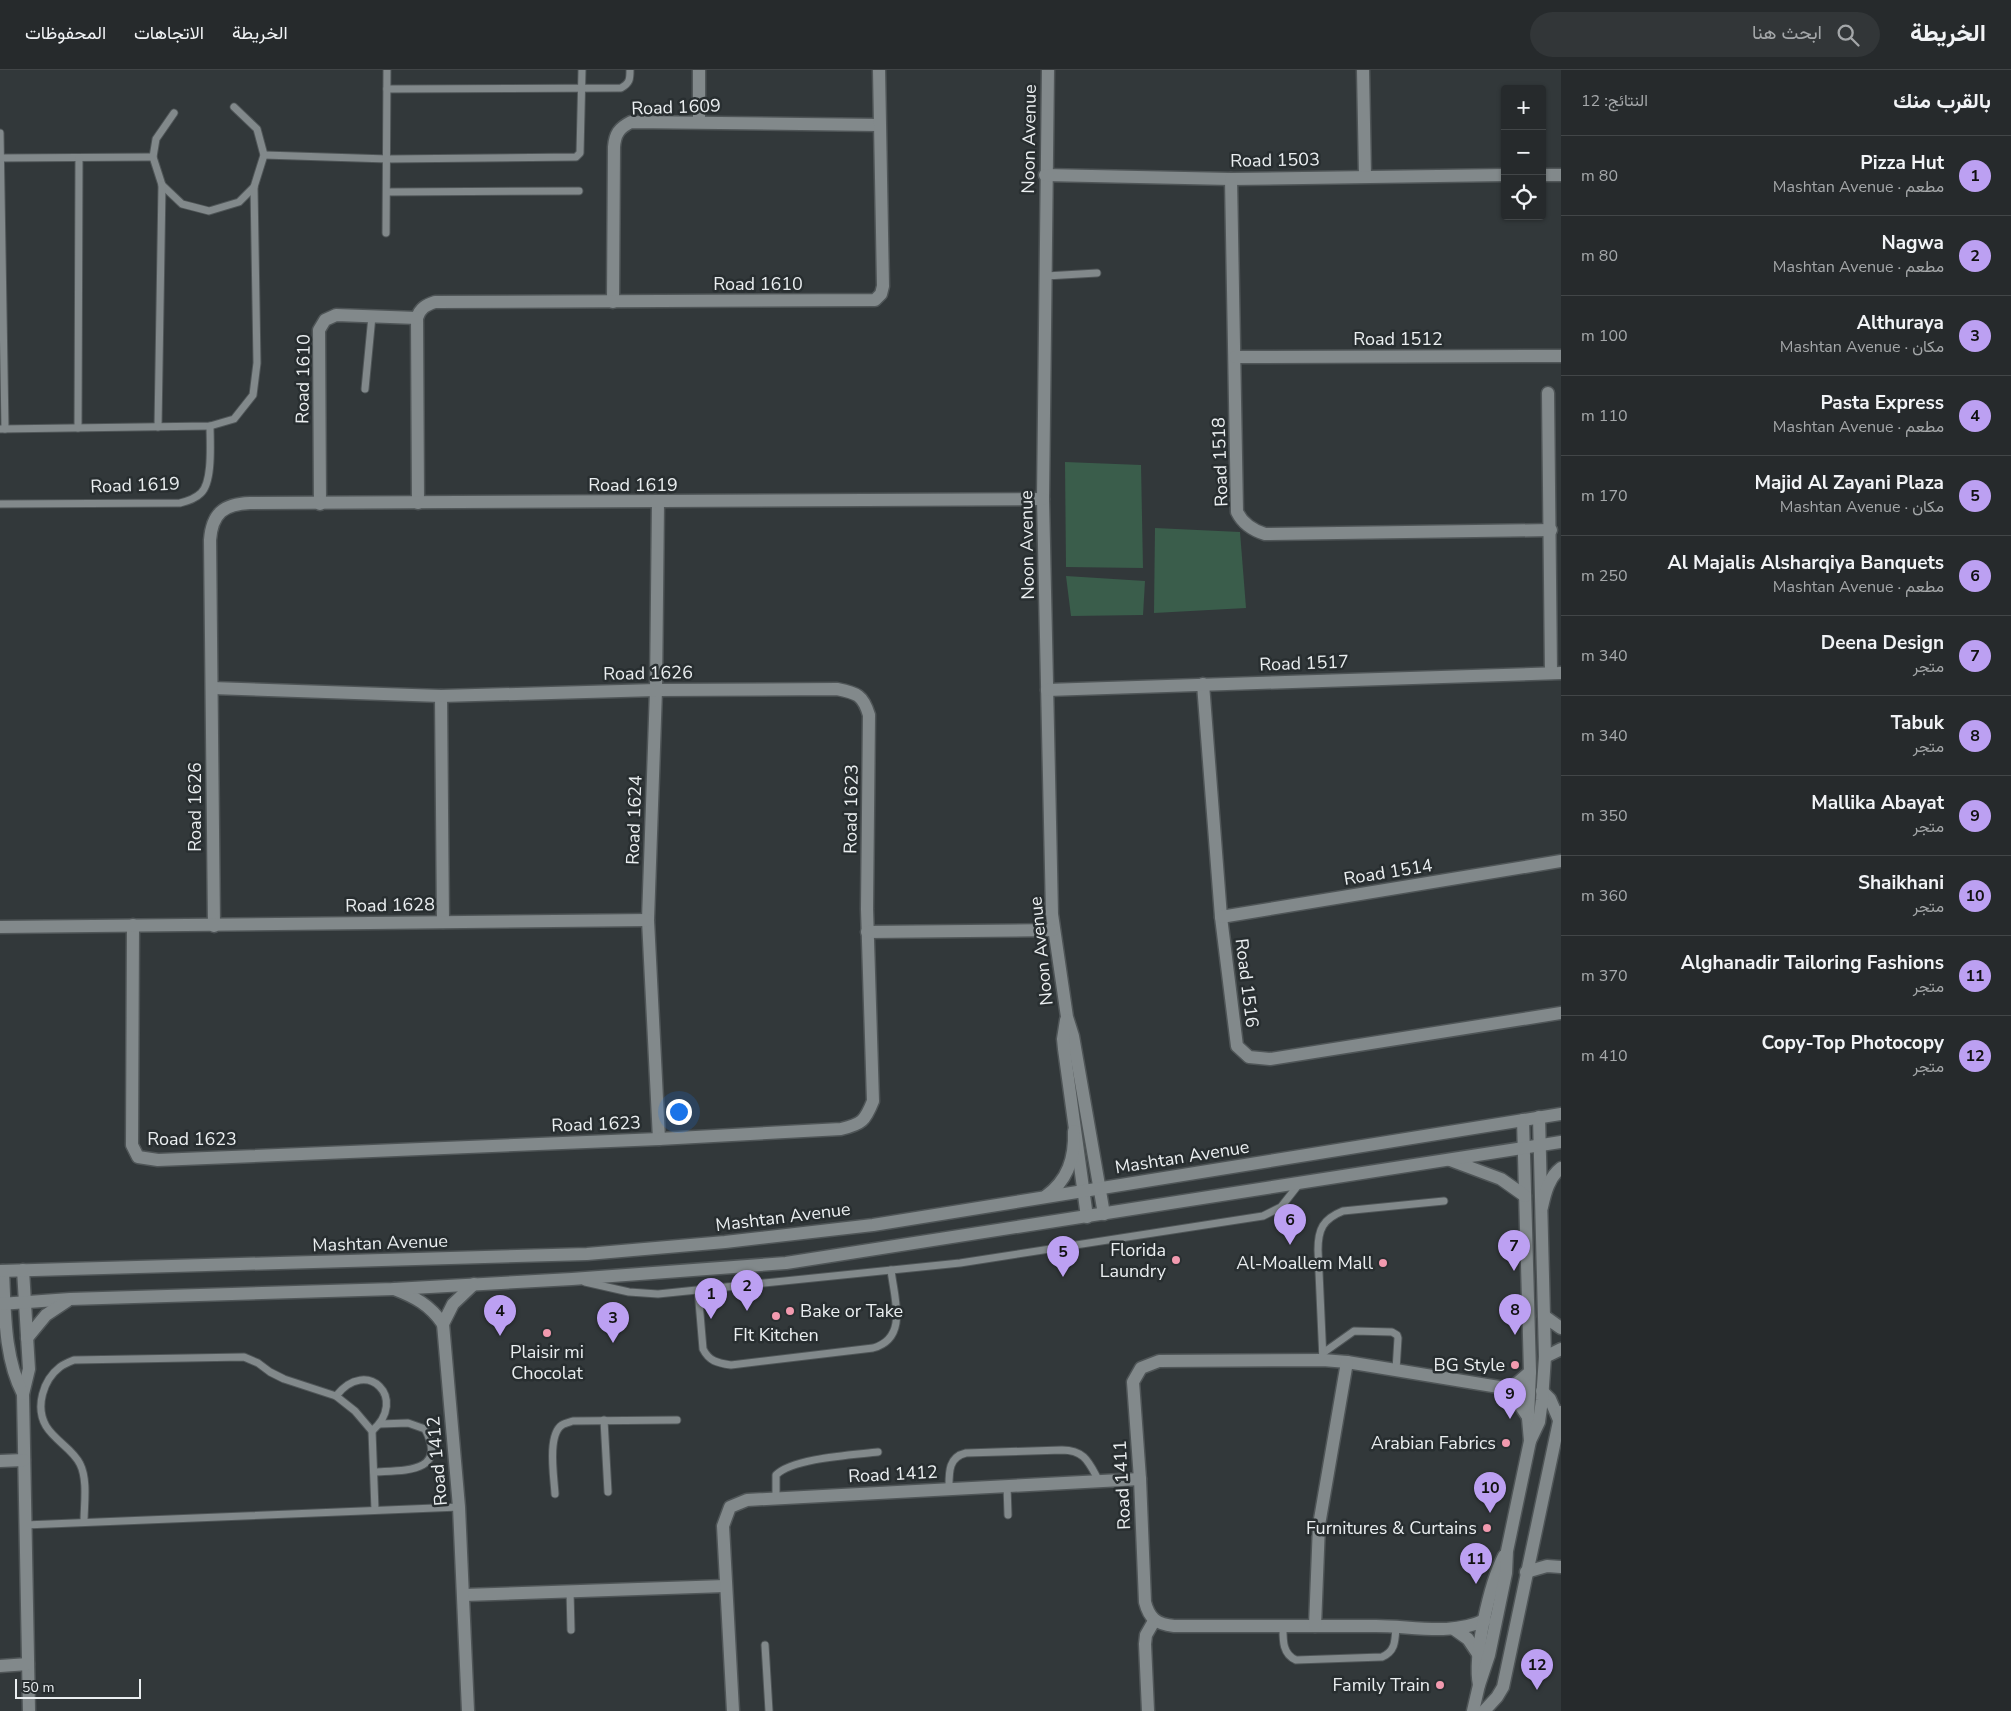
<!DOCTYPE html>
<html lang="ar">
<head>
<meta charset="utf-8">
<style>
  :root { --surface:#262a2c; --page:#323638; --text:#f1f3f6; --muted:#a4a7a9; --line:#424648; --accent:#bca0f2 }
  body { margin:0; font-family:"Nunito Sans",Vazirmatn,sans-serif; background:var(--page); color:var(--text); direction:rtl }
  .controls { position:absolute; right:15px; top:15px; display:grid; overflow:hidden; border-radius:5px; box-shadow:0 1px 4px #0004 }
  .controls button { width:45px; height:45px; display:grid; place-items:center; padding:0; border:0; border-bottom:1px solid var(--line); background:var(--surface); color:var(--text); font:25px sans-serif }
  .scale { position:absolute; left:15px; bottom:12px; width:126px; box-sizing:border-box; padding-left:5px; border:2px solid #eaeef0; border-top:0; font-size:14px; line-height:18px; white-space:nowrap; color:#eaeef0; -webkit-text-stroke:4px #282e30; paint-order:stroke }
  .you { position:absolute; left:678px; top:1041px; width:18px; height:18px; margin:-12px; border:4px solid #fff; border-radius:50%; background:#1a73e8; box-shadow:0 0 0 8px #1a73e833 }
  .badge { display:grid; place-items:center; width:32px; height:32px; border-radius:50%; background:var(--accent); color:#111; font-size:16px; font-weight:700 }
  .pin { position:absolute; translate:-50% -41px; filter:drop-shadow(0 1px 2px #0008) }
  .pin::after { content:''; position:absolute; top:26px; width:18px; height:15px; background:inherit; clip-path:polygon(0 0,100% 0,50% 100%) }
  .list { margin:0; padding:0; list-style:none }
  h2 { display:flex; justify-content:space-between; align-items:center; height:65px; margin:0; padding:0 20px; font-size:21px }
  h2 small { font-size:16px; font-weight:400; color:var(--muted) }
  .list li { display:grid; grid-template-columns:32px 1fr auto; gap:15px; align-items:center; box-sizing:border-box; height:80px; padding:0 20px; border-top:1px solid var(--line) }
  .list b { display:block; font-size:19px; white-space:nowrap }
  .list p { margin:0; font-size:16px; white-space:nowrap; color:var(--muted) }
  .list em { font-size:16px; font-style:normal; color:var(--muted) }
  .icon { flex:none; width:28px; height:28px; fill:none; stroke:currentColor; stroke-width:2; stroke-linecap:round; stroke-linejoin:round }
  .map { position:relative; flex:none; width:1561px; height:1641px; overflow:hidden; direction:ltr }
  header { display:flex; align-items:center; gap:30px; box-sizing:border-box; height:70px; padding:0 25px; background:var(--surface); border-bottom:1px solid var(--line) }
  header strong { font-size:24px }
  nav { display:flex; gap:28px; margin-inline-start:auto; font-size:18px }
  .search { width:350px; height:45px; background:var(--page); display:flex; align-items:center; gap:12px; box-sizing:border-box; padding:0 18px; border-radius:28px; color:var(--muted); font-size:19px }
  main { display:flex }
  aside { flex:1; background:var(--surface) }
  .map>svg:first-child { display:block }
  .green { fill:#3a5d4b }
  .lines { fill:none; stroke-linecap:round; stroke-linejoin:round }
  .service-casing { stroke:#4f5557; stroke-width:9 }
  .minor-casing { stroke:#4f5557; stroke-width:15 }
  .tertiary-casing { stroke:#4f5557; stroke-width:15 }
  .service { stroke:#82898b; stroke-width:7 }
  .minor { stroke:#82898b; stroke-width:12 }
  .tertiary { stroke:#82898b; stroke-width:12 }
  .poi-dot { fill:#f29aaf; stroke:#282e30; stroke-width:2 }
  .labels { text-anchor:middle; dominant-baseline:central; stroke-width:5; stroke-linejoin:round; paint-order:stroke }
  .street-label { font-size:18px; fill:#eaeef0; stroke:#282e30 }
  .poi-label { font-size:18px; fill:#eaeef0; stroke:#282e30; text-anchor:end }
</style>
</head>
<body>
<header>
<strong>الخريطة</strong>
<div class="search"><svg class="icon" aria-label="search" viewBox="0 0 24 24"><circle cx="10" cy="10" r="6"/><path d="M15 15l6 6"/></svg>ابحث هنا</div>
<nav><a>الخريطة</a><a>الاتجاهات</a><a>المحفوظات</a></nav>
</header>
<main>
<aside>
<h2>بالقرب منك<small>النتائج: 12</small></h2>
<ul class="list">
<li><span class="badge">1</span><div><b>Pizza Hut</b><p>مطعم · Mashtan Avenue</p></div><em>80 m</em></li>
<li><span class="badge">2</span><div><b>Nagwa</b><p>مطعم · Mashtan Avenue</p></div><em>80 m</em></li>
<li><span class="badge">3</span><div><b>Althuraya</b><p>مكان · Mashtan Avenue</p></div><em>100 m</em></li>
<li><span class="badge">4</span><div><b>Pasta Express</b><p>مطعم · Mashtan Avenue</p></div><em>110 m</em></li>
<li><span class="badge">5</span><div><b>Majid Al Zayani Plaza</b><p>مكان · Mashtan Avenue</p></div><em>170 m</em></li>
<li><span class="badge">6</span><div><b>Al Majalis Alsharqiya Banquets</b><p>مطعم · Mashtan Avenue</p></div><em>250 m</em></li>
<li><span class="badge">7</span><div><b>Deena Design</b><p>متجر</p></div><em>340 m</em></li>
<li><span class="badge">8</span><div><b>Tabuk</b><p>متجر</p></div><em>340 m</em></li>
<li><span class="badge">9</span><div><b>Mallika Abayat</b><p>متجر</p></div><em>350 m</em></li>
<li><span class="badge">10</span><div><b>Shaikhani</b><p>متجر</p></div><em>360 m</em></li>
<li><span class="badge">11</span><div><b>Alghanadir Tailoring Fashions</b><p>متجر</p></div><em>370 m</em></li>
<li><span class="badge">12</span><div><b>Copy-Top Photocopy</b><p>متجر</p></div><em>410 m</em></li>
</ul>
</aside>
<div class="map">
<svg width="1561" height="1641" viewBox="0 0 1561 1641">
  <rect width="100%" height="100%" fill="#32383a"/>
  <g class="green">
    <polygon points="1065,392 1141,395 1143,498 1066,497"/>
    <polygon points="1155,458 1240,462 1246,538 1154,543"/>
    <polygon points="1066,506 1145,511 1143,545 1071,546"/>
  </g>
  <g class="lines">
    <g class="service-casing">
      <g id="service">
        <path d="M387 19 621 18C630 13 630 9 630 0"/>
        <polyline points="174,43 156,69 153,87 162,115 182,134 209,141 239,132 254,117 264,85 257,59 234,37"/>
        <polyline points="0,63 5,359"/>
        <polyline points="264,85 388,89 576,87 580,83 582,0"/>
        <polyline points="0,88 153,87"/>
        <polyline points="387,122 579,121"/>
        <polyline points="386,163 387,0"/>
        <polyline points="1046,206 1097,203"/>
        <polyline points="365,319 372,246"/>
        <polyline points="158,357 162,115"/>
        <polyline points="78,358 79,88"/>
        <polyline points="0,359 210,356 234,349 253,325 257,293 254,117"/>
        <path d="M0 434 180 433C188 431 195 429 201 423 213 412 210 372 210 356"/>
        <polyline points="585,1212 629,1222 658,1224 960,1193 1263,1146 1281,1137 1299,1114"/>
        <path d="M698 1220 703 1279C709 1291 717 1293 731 1295L873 1278C909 1268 894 1228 891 1200"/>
        <polyline points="1323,1283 1354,1261 1392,1262 1397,1265 1398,1268 1396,1300"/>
        <path d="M1323 1290 1318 1180C1318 1159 1323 1149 1343 1141L1444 1131"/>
        <path d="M336 1326C367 1286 409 1329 372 1361"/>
        <polyline points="604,1350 608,1422"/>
        <path d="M374 1402C402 1400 449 1404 425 1359L408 1353 380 1354"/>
        <polyline points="1007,1416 1008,1445"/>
        <path d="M949 1419C949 1403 948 1387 966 1383L1062 1380C1085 1380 1089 1393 1099 1411"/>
        <path d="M555 1424C554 1407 547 1365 562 1355 565 1353 570 1352 573 1351L677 1350"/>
        <path d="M776 1428V1405C793 1388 853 1385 878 1382"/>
        <path d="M84 1452C84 1435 88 1410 80 1394 73 1379 55 1371 46 1356 35 1337 43 1310 60 1297 64 1294 69 1292 74 1290L244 1287 258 1293 270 1302 284 1309 336 1326 355 1341 372 1361 375 1440"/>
        <polyline points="25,1455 459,1437"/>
        <polyline points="570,1521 571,1560"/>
        <path d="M1283 1556C1283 1569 1282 1584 1296 1590L1382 1587C1396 1581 1395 1570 1396 1556"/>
        <polyline points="765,1575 769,1641"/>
      </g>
    </g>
    <g class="minor-casing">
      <g id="minor">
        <polyline points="699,0 699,52"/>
        <polyline points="1048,0 1043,429 1052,844 1067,947 1073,966 1104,1144"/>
        <polyline points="1363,0 1365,106"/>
        <polyline points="1045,105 1231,109 1505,105"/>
        <polyline points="1542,105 1561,105"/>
        <path d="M1231 109 1237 442C1243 454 1252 460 1265 464L1551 460"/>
        <path d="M613 232 614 77C615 64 619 58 631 52L879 55"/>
        <polyline points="1235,287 1561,286"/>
        <polyline points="1548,323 1551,603"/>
        <polyline points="658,432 656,620 648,850 659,1069"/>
        <path d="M418 433 417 248C420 238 426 235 435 232L875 230 881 224 883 216 879 0"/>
        <polyline points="320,434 319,260 325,250 336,245 417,248"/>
        <polyline points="1203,614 1221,847 1237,976 1249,987 1270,989 1561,943"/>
        <polyline points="1047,620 1561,603"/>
        <polyline points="441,626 443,852"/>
        <polyline points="1221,847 1561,791"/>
        <path d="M133 855 132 1075 138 1087 158 1090 659 1069 841 1059C862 1054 865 1051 873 1031L867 839 869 645C863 625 857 623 837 619L656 620 441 626 212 618"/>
        <path d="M214 856 210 470C212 443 224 434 250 433L1043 429"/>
        <polyline points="0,857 648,850"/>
        <polyline points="867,862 1053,860"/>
        <polyline points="1066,950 1063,969 1064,979 1087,1147"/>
        <polyline points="1523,1050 1530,1302 1528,1348 1530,1371"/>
        <polyline points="23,1200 29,1299 23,1324 29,1641"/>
        <path d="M3 1201C5 1241 4 1288 23 1324"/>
        <path d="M394 1219C415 1227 430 1235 443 1254"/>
        <polyline points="1544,1246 1561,1258"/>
        <polyline points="1545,1287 1561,1279"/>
        <polyline points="1505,1318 1516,1329 1528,1347"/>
        <polyline points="1505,1318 1516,1314 1530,1302"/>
        <polyline points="1542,1321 1550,1329 1559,1350"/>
        <polyline points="0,1391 24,1390"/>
        <polyline points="1526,1502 1547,1496 1561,1497"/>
        <polyline points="464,1525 725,1516"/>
        <path d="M1485 1550C1452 1566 1411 1556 1376 1556 1308 1556 1241 1556 1174 1556 1156 1554 1149 1548 1145 1532L1140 1409 1133 1312 1141 1298 1159 1291 1323 1290 1347 1292 1505 1318"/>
        <polyline points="1315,1556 1319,1455 1347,1292"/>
        <polyline points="1454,1559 1468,1569 1478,1584"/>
        <polyline points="0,1596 28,1594"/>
        <path d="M1479 1615C1473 1585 1490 1513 1504 1486"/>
        <polyline points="468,1641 459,1437 443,1254 453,1234 474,1214"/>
        <polyline points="733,1641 723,1456 730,1437 747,1430 1140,1409"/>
        <polyline points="1148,1641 1145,1574 1146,1565 1154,1551"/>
        <polyline points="1473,1641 1479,1615 1489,1585 1506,1503 1507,1481 1530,1371 1539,1352 1542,1330 1545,1287 1539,1047"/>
        <polyline points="1484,1641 1497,1627 1503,1617 1561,1342"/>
      </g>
    </g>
    <g class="tertiary-casing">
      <g id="tertiary">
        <polyline points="1450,1090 1501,1109 1525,1126"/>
        <path d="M1046 1126C1068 1110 1075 1088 1074 1061"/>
        <path d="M1542 1137C1545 1123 1549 1107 1561 1098"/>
        <polyline points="0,1201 587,1184 725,1172 873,1155 1561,1044"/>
        <polyline points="0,1234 70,1229 394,1219 572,1209 786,1193 1561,1072"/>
        <polyline points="27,1268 46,1245 67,1231"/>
      </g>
    </g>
    <use href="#service" class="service"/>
    <use href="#minor" class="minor"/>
    <use href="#tertiary" class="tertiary"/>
  </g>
  <g class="poi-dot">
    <circle cx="1176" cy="1190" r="5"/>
    <circle cx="1383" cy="1193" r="5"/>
    <circle cx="790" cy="1241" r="5"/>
    <circle cx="776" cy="1246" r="5"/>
    <circle cx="547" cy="1263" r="5"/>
    <circle cx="1515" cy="1295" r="5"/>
    <circle cx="1506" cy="1373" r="5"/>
    <circle cx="1487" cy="1458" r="5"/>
    <circle cx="1440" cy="1615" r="5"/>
  </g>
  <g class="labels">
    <g class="street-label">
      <text transform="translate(676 37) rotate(-2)">Road 1609</text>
      <text transform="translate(1029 69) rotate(-89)">Noon Avenue</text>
      <text transform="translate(1275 90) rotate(-1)">Road 1503</text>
      <text x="758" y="214">Road 1610</text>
      <text x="1398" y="269">Road 1512</text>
      <text transform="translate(303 309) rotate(-89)">Road 1610</text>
      <text transform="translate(1220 392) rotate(-92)">Road 1518</text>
      <text transform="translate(135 415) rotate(-2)">Road 1619</text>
      <text x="633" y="415">Road 1619</text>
      <text transform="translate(1027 475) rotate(-91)">Noon Avenue</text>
      <text transform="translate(1304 593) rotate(-2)">Road 1517</text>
      <text transform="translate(648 603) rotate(-1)">Road 1626</text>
      <text transform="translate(195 737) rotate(-90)">Road 1626</text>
      <text transform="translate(851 739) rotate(-89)">Road 1623</text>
      <text transform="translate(634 750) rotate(-88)">Road 1624</text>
      <text transform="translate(1388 802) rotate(-9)">Road 1514</text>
      <text transform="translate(390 835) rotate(-1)">Road 1628</text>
      <text transform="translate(1041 881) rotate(-96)">Noon Avenue</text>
      <text transform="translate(1247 913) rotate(83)">Road 1516</text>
      <text transform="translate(596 1054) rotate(-2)">Road 1623</text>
      <text x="192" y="1069">Road 1623</text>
      <text transform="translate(1182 1087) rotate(-9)">Mashtan Avenue</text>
      <text transform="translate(783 1147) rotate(-7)">Mashtan Avenue</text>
      <text transform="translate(380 1173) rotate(-2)">Mashtan Avenue</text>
      <text transform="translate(437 1391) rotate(-95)">Road 1412</text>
      <text transform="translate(893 1404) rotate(-3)">Road 1412</text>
      <text transform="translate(1122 1415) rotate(-93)">Road 1411</text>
    </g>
    <g class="poi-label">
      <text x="1166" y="1180">Florida<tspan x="1166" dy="21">Laundry</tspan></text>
      <text x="1373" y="1193">Al-Moallem Mall</text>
      <text x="800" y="1241" text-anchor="start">Bake or Take</text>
      <text x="776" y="1265" text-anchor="middle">FIt Kitchen</text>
      <text x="547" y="1282" text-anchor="middle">Plaisir mi<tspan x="547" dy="21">Chocolat</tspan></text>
      <text x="1505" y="1295">BG Style</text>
      <text x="1496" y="1373">Arabian Fabrics</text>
      <text x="1477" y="1458">Furnitures &amp; Curtains</text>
      <text x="1430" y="1615">Family Train</text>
    </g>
  </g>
</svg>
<div class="controls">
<button>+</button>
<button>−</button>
<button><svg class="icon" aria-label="locate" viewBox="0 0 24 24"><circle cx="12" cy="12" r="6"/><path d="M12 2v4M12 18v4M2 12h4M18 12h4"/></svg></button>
</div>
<div class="scale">50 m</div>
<div class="you"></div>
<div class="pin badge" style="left:711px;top:1249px">1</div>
<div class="pin badge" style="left:747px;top:1241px">2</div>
<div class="pin badge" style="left:613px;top:1273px">3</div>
<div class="pin badge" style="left:500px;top:1266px">4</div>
<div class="pin badge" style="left:1063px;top:1207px">5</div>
<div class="pin badge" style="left:1290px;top:1175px">6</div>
<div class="pin badge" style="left:1514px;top:1201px">7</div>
<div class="pin badge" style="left:1515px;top:1265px">8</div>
<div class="pin badge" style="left:1510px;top:1349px">9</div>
<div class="pin badge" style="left:1490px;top:1443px">10</div>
<div class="pin badge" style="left:1476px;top:1514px">11</div>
<div class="pin badge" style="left:1537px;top:1620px">12</div>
</div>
</main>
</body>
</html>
